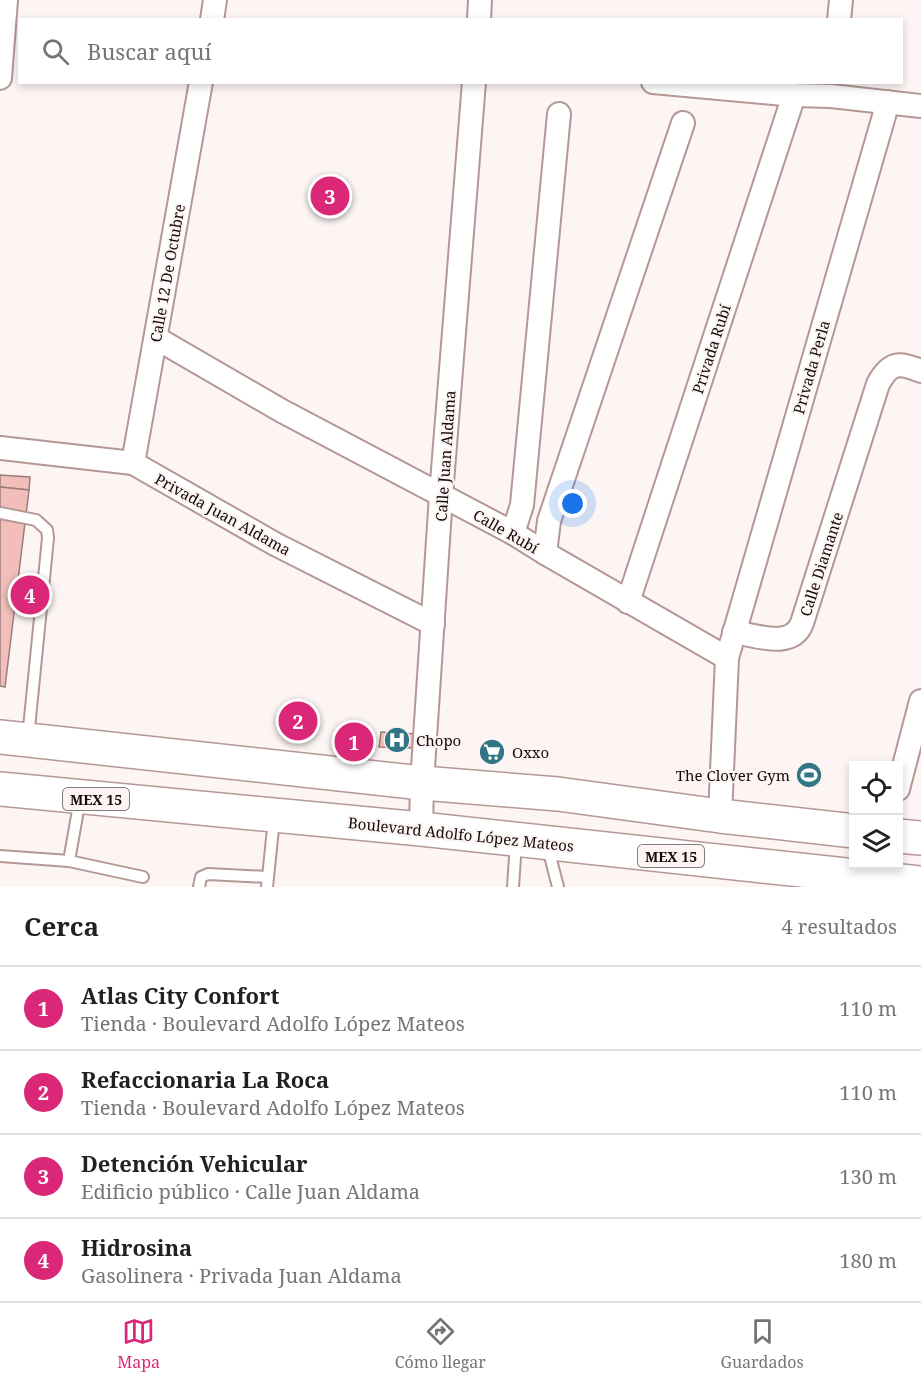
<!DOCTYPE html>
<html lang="es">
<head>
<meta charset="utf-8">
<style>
  :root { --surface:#fff; --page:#f6f6f6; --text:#202124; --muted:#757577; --line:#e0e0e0; --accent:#db2777 }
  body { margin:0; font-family:"Noto Serif",serif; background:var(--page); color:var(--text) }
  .controls { position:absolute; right:18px; bottom:18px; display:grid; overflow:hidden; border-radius:0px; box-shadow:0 3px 9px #0003 }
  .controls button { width:54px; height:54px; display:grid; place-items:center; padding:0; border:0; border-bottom:2px solid var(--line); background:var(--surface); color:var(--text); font:30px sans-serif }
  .you { position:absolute; left:573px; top:504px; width:21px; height:21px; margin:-15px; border:4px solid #fff; border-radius:50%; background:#1a73e8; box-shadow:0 0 0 9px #1a73e833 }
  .badge { display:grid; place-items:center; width:39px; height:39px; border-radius:50%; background:var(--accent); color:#fff; font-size:20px; font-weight:700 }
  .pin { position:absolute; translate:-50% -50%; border:3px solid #fff; box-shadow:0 2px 6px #0006 }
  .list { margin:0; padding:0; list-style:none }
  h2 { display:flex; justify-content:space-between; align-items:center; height:78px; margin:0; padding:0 24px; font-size:26px }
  h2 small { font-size:20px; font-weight:400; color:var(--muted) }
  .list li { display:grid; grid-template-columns:39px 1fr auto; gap:18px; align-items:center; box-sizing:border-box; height:84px; padding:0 24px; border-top:2px solid var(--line) }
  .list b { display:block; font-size:22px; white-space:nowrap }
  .list p { margin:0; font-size:20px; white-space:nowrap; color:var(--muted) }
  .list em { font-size:20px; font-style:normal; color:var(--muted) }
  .icon { flex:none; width:33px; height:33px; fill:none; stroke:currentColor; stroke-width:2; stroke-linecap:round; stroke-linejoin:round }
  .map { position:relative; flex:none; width:921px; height:887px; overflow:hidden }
  .search { position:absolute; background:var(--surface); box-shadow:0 3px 9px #0003; left:18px; right:18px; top:18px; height:66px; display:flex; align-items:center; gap:15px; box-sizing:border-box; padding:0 21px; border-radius:0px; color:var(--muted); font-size:22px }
  .sheet { height:414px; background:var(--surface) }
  nav { display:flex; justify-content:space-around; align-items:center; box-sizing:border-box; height:84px; border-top:2px solid var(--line); background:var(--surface); font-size:16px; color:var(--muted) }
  nav a { display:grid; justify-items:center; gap:3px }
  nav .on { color:var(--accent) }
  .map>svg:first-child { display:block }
  .building { fill:#f1beba; stroke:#9a7d7b; stroke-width:1.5 }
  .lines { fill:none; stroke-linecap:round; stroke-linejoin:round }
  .lane-casing { stroke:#b59795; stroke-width:14 }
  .street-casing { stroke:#b59795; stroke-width:26 }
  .primary-casing { stroke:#b59795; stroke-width:36 }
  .lane { stroke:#fff; stroke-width:10 }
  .street { stroke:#fff; stroke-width:22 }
  .primary { stroke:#fff; stroke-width:33 }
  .labels { text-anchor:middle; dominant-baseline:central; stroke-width:4.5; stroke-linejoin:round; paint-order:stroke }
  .shield { fill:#fcf5f4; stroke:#5a5050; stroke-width:1.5 }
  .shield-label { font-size:14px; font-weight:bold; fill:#140a09 }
  .street-label { font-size:15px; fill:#140a09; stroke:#fcf5f4 }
  .poi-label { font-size:15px; fill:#140a09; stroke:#fcf5f4; text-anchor:start }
</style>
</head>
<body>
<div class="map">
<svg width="921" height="887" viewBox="0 0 921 887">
  <rect width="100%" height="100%" fill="#fcf5f4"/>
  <g class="building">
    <polygon points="0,475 30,477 29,490 0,487"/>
    <polygon points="0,487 29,490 5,687 0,686"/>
    <polygon points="381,732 416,734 414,748 379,747"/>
  </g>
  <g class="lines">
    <g class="lane-casing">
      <g id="lane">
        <polyline points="0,513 36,520 47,530 48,538 28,738"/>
        <polyline points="548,848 558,887"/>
        <polyline points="0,856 69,861 143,877"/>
        <polyline points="69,861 80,799"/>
        <polyline points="199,887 201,877 208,874 268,877"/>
        <polyline points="267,887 274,819"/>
        <polyline points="513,887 516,842"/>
      </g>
    </g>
    <g class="street-casing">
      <g id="street">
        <polyline points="212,20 215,0"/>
        <polyline points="479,20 480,0"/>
        <polyline points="839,20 841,0"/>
        <polyline points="0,78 6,0"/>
        <polyline points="653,82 794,95 831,96 921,106"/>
        <polyline points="156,338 282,411 513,533 545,553 727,658"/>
        <polyline points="0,448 133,463 275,544 433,624"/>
        <polyline points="133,463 201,82"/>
        <polyline points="513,533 522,505 559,114"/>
        <polyline points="545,553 549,521 683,123"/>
        <polyline points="628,602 794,95"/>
        <path d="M734 632C755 635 792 650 802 623L878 384C890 362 898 362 921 371"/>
        <polyline points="898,789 921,701"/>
        <polyline points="720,816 727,658 884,116 887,102"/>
        <polyline points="421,829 422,783 441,495 474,82"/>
      </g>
    </g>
    <g class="primary-casing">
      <g id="primary">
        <polyline points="0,737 422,783 558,794 720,816 854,831"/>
        <polyline points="0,789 421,829 921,883"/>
        <polyline points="898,836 921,838"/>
      </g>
    </g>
    <use href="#lane" class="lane"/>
    <use href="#street" class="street"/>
    <use href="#primary" class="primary"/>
  </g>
  <defs>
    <g id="hospital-disc" transform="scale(1.35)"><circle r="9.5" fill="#327686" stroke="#fcf5f4"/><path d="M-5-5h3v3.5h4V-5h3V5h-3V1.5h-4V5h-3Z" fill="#fff"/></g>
    <g id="supermarket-disc" transform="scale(1.35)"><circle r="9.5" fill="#327686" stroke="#fcf5f4"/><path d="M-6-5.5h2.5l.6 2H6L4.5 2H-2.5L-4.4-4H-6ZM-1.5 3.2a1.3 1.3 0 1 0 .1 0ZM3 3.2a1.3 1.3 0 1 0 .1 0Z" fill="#fff"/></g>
    <g id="stadium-disc" transform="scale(1.35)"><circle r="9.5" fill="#327686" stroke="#fcf5f4"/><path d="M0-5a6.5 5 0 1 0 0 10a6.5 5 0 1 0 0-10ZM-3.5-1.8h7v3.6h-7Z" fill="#fff"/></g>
  </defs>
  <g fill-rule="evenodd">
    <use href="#hospital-disc" x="397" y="740"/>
    <use href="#supermarket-disc" x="492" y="752"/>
    <use href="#stadium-disc" x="809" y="775"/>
  </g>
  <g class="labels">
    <g class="shield">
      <rect x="63" y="788" width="66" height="22" rx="4.5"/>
      <rect x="638" y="845" width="66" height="22" rx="4.5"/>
    </g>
    <g class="shield-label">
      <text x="96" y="799">MEX 15</text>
      <text x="671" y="856">MEX 15</text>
    </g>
    <g class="street-label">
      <text transform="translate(167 273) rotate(-80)">Calle 12 De Octubre</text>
      <text transform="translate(711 349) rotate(-72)">Privada Rubí</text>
      <text transform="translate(811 367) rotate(-74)">Privada Perla</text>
      <text transform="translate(445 456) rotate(-86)">Calle Juan Aldama</text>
      <text transform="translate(223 514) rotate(29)">Privada Juan Aldama</text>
      <text transform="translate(506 531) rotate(30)">Calle Rubí</text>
      <text transform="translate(821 564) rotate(-72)">Calle Diamante</text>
      <text transform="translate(461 834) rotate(6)">Boulevard Adolfo López Mateos</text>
    </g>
    <g class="poi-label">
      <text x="416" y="740">Chopo</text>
      <text x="512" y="752">Oxxo</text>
      <text x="790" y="775" text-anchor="end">The Clover Gym</text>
    </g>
  </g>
</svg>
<div class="controls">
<button><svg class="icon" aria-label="locate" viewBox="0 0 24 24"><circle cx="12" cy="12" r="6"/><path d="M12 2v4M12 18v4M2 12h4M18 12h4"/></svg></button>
<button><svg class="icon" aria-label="layers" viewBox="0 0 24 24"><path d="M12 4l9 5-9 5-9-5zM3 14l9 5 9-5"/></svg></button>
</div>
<div class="you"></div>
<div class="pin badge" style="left:354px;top:742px">1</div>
<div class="pin badge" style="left:298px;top:721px">2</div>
<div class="pin badge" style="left:330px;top:196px">3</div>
<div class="pin badge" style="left:30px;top:595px">4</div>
<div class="search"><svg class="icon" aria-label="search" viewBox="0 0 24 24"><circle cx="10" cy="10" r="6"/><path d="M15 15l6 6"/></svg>Buscar aquí</div>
</div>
<section class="sheet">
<h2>Cerca<small>4 resultados</small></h2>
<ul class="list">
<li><span class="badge">1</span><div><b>Atlas City Confort</b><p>Tienda · Boulevard Adolfo López Mateos</p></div><em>110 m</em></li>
<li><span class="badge">2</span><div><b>Refaccionaria La Roca</b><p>Tienda · Boulevard Adolfo López Mateos</p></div><em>110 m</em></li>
<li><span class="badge">3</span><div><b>Detención Vehicular</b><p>Edificio público · Calle Juan Aldama</p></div><em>130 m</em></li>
<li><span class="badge">4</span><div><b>Hidrosina</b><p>Gasolinera · Privada Juan Aldama</p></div><em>180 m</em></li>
</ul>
</section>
<nav>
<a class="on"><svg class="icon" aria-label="map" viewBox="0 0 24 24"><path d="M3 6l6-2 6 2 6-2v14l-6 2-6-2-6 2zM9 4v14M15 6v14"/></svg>Mapa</a>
<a><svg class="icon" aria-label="directions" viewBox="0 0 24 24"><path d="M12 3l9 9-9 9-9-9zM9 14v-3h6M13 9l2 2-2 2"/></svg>Cómo llegar</a>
<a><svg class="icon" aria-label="saved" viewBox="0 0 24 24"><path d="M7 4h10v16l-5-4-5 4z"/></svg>Guardados</a>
</nav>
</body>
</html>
